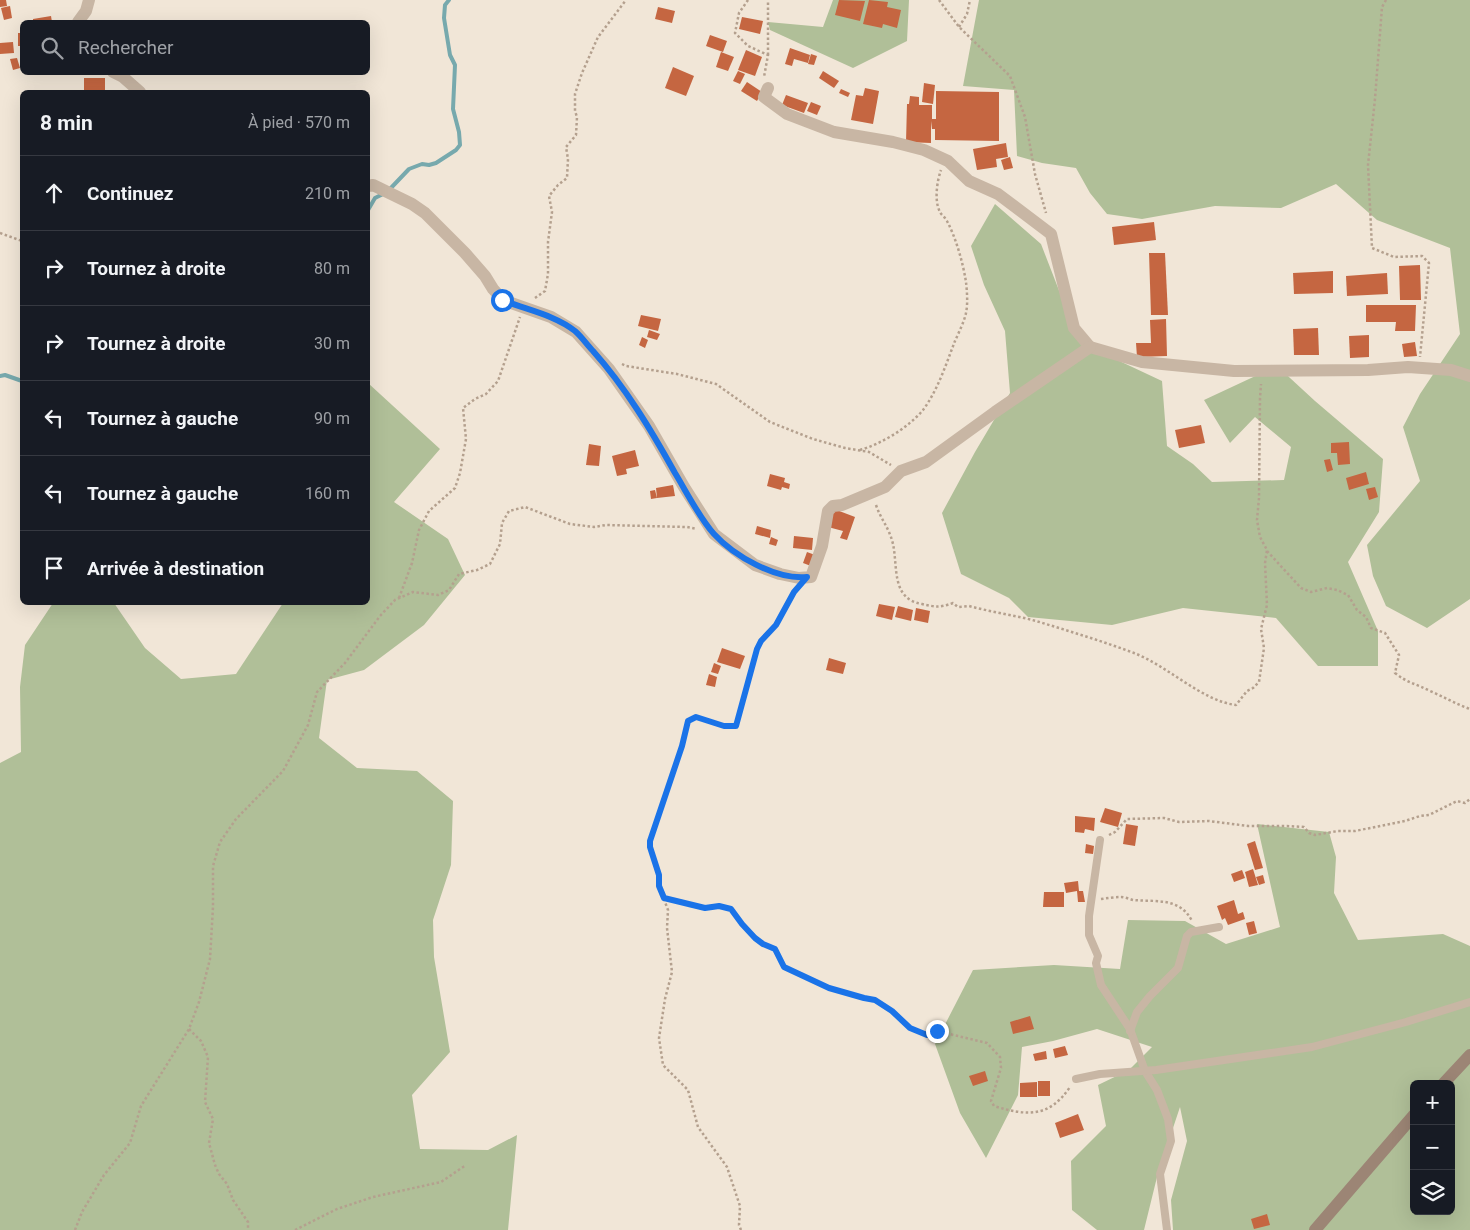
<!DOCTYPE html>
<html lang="fr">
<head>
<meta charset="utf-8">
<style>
  :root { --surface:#171b24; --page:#242831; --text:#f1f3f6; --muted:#9ea1a6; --line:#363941 }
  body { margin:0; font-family:Roboto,sans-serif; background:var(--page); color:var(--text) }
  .controls { position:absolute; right:15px; bottom:15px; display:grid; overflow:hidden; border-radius:8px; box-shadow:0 5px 20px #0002 }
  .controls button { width:45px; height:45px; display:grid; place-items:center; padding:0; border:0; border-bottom:1px solid var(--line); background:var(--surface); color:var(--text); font:25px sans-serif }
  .stop { position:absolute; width:15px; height:15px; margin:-11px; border:4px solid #1a73e8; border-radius:50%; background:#fff }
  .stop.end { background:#1a73e8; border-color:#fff; box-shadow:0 1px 5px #0008 }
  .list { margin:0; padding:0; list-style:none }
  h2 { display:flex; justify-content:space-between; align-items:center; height:65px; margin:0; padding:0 20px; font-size:21px }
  h2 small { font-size:16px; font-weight:400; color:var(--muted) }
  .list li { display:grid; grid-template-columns:32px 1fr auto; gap:15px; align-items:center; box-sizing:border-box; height:75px; padding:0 20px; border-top:1px solid var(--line) }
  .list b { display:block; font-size:19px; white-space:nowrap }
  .list em { font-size:16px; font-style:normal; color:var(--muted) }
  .icon { flex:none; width:28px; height:28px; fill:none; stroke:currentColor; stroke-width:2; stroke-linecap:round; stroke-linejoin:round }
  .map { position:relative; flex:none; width:1470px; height:1230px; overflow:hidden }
  .search { position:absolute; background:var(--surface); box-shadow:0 5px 20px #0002; left:20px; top:20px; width:350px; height:55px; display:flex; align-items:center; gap:12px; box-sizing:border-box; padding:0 18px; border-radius:8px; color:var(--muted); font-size:19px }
  .panel { position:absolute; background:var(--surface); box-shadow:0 5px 20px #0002; left:20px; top:90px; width:350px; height:515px; border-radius:8px }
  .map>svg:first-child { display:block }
  .green { fill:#b0bf98; fill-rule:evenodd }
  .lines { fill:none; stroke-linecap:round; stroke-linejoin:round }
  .stream { stroke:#77a9ad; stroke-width:4 }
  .building { fill:#c56641 }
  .path { stroke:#b4a08e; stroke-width:2.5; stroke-dasharray:2.5 2.5; stroke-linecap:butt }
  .lane { stroke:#c8b6a4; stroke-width:8 }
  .street { stroke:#c8b6a4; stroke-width:12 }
  .secondary { stroke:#9c8575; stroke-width:12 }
  .route { stroke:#1a73e8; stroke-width:6 }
</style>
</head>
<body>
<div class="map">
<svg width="1470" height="1230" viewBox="0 0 1470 1230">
  <rect width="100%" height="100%" fill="#f1e6d7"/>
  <g class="green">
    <polygon points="833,0 909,0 907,41 853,68 770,30 768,22 823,27"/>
    <polygon points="979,0 1470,0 1470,599 1427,628 1386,606 1373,576 1367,545 1420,481 1403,427 1420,394 1460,334 1450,248 1377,220 1336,184 1281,208 1215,206 1142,219 1107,214 1090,193 1076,168 1042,163 1017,156 1014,90 963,86"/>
    <polygon points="995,204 1041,244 1079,342 1162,381 1167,446 1193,464 1212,482 1284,480 1291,447 1255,417 1230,443 1204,400 1277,366 1315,401 1383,459 1379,512 1348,562 1378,631 1378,666 1318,666 1276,618 1183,608 1112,625 1028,617 1009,598 961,574 942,513 975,452 1010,393 1005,331 984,285 971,246"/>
    <polygon points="368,383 440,449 394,502 448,539 465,575 424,625 364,670 327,680 319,738 357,768 417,771 453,801 451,865 433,920 434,957 450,1052 412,1095 420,1149 488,1150 517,1135 508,1230 0,1230 0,763 21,752 20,687 25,645 53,603 114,603 145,648 181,679 236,674 283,603 368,602"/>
    <path d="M1257 824 1329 832 1336 857 1334 893 1358 940 1443 934 1470 946V1230H1173L1171 1200 1187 1141 1180 1107 1158 1173 1144 1230H1097L1072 1210 1071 1161 1106 1126 1098 1085 1129 1070 1152 1047 1097 1029 1053 1041 1022 1047 1018 1095 986 1158 960 1113 935 1044 973 970 1054 965 1120 969 1128 920 1185 921 1226 944 1280 927ZM1414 1084H1451V1211H1414Z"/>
  </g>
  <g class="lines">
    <g class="stream">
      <polyline points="389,190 409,169 422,164 429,165 436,163 456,150 460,145 459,132 453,109 455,65 450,55 444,18 445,5 449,0"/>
      <polyline points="368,210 375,198 383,194"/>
      <polyline points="0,376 5,375 22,381"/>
    </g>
  </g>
  <g class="building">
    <polygon points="0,0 6,0 7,6 0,7"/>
    <polygon points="839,0 865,1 860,21 835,15"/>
    <polygon points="869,0 888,2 887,7 901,10 897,28 883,24 882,28 863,24"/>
    <polygon points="10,6 12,18 4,20 1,8"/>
    <polygon points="658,7 675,11 672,23 655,19"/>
    <polygon points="51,16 52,22 33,22 33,19"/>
    <polygon points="742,17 763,21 760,34 739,29"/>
    <rect x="18" y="33" width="4" height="13"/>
    <polygon points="710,35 727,41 723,52 706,46"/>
    <polygon points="13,42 14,53 0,54 0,43"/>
    <polygon points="790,48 810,55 808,63 794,59 792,66 785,64"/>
    <polygon points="746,50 762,57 755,76 738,70"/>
    <polygon points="721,52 734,57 728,71 716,67"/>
    <polygon points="811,54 817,56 814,65 808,64"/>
    <polygon points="17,58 20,68 13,70 10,59"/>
    <polygon points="673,67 694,76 686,96 665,88"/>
    <polygon points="738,71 745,74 740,84 733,81"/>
    <polygon points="823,71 839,81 834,88 819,78"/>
    <rect x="84" y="78" width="21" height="14"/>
    <polygon points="747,82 762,92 757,101 741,91"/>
    <polygon points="924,83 935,85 933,104 922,102"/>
    <polygon points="865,88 879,91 873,124 851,120 856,95 863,96"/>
    <polygon points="841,89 850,93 848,97 839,93"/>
    <polygon points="936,91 999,92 999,141 935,140 935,129 932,129 931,121 931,143 906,142 907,104 909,104 910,96 919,97 919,105 932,105 932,119 936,119"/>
    <polygon points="786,95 808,103 804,113 782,105"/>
    <polygon points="811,102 821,106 817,115 807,111"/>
    <polygon points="1006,143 1008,157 996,159 997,167 977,170 973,149"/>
    <polygon points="1010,157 1013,168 1004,170 1001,160"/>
    <polygon points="1154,222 1156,240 1114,245 1112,227"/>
    <polygon points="1149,253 1165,253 1168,315 1151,315"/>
    <polygon points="1420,265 1421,300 1400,300 1399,266"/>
    <polygon points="1333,271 1333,293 1294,294 1293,273"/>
    <polygon points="1387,273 1388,294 1347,296 1346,276"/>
    <polygon points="1366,305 1416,305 1415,331 1395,331 1396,322 1366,322"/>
    <polygon points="641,315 661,319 658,331 638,326"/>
    <polygon points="1166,319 1167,356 1137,357 1136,343 1151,343 1150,320"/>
    <polygon points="1318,328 1319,355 1294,355 1293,329"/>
    <polygon points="649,330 660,334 657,340 647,337"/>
    <polygon points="1369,335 1369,357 1350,358 1349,336"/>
    <polygon points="642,337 648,340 645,348 639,345"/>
    <polygon points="1415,342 1417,356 1404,357 1402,344"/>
    <polygon points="1201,425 1205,443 1179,448 1175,430"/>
    <polygon points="1349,442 1350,464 1338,465 1337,453 1331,453 1331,443"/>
    <polygon points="589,444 601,446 599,466 586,465"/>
    <polygon points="635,450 639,466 626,469 627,474 617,476 612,456"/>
    <polygon points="1330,459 1333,470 1327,472 1324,460"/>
    <polygon points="1366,472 1369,484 1349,490 1346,478"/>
    <polygon points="770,474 785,478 784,482 790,484 789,489 782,487 781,490 767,486"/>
    <polygon points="673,485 675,496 657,498 656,488"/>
    <polygon points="1375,487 1378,497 1369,500 1366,489"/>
    <polygon points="655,490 657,498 651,499 650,491"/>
    <polygon points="834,509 855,517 847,540 840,538 843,531 828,527"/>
    <polygon points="757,526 771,530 770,538 755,534"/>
    <polygon points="794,536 813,538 812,550 793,548"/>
    <polygon points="771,537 778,540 776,546 769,544"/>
    <polygon points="807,552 815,555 811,566 803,563"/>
    <polygon points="879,604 895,607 892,620 876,616"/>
    <polygon points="898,606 913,610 911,621 895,617"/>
    <polygon points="916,608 930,611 928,623 914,620"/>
    <polygon points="722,648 745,656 740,669 717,662"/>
    <polygon points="829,658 846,663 843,674 826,670"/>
    <polygon points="714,663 721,666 718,674 711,672"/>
    <polygon points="709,674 717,677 715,687 706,685"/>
    <polygon points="1105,808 1122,813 1118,827 1100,822"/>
    <polygon points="1075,816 1095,818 1094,831 1085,829 1084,833 1075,832"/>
    <polygon points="1126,824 1138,826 1135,846 1123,844"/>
    <polygon points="1255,841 1263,868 1255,870 1247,844"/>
    <polygon points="1086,844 1094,846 1093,854 1085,853"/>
    <polygon points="1253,869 1258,885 1249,887 1245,872"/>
    <polygon points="1242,870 1245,878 1234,882 1231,874"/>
    <polygon points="1263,875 1265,883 1259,885 1256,877"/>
    <polygon points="1078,881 1079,891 1083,891 1085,902 1078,902 1077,891 1066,893 1064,883"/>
    <polygon points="1044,892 1064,892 1064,907 1043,907"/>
    <polygon points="1234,900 1238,914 1243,912 1245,919 1228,925 1225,918 1222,920 1217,906"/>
    <polygon points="1254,921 1257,933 1249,935 1246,923"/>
    <polygon points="1030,1016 1034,1029 1013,1034 1010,1022"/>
    <polygon points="1065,1046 1068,1055 1055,1058 1053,1049"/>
    <polygon points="1046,1051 1047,1059 1035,1061 1033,1054"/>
    <polygon points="985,1071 988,1081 973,1086 969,1076"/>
    <rect x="1038" y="1081" width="12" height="15"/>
    <polygon points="1037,1082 1037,1097 1020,1097 1020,1083"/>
    <polygon points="1078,1114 1084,1130 1060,1138 1055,1123"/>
    <polygon points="1267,1214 1270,1225 1254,1229 1251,1219"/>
  </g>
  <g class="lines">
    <g class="path">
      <polyline points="748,0 739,13 735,33 748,46 768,55 764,77"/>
      <polyline points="939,0 959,27 1010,76 1025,117 1035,174 1046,213"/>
      <polyline points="1386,0 1382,7 1375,99 1368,165 1372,248 1394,257 1422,256 1429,263 1420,357"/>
      <polyline points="959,27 967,14 970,0"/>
      <polyline points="768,55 768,0"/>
      <polyline points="0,233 22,241"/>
      <polyline points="535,298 545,291 548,274 548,242 552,212 549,196 558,185 567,178 568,159 566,147 576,135 577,117 575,111 575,94 582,73 598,37 626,0"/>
      <polyline points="622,364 626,366 677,374 716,384 770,422 813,439 845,448 869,452 891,465"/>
      <path d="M860 450C881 444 908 428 923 410 938 390 946 364 955 341 959 332 964 322 966 313 968 304 967 291 966 282 963 263 956 238 947 221 945 217 941 215 940 212 934 201 937 181 941 170"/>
      <path d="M876 505C881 520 889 527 893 544 898 567 891 599 922 604 936 607 939 608 953 603L958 607 969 606C991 612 1014 615 1036 621 1069 631 1102 641 1134 653 1168 666 1202 701 1236 705L1247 691 1253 688 1259 682 1264 648 1261 629 1267 605 1265 563 1267 550 1260 537 1257 520 1259 498 1260 398 1261 384"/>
      <path d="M1267 551 1301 588 1311 592 1327 588 1337 590 1348 595 1357 610 1366 617 1371 628 1385 633 1399 655 1395 673C1407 683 1417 684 1430 691 1444 697 1456 704 1470 709"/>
      <polyline points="399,598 412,563 419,530 429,511 455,488 460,473 466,439 463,408 475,399 486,394 498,381 520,317"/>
      <polyline points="1109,835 1115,832 1127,819 1164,818 1179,822 1209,821 1248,826 1287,826 1304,827 1309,833 1315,835 1338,831 1355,831 1405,821 1420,816 1429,815 1457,801 1465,803 1470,799"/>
      <path d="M664 899 705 908 719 906 731 909 742 924 755 938 763 944 775 949 784 967 829 988 864 998 875 1000 892 1011 910 1028 927 1035 937 1031 987 1043 1000 1057 1001 1068 991 1101 994 1106C1027 1116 1049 1118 1070 1087"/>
      <path d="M1101 899C1108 898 1115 897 1121 897 1125 897 1129 899 1133 900 1155 902 1180 897 1192 921"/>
      <polyline points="189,1029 201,1041 208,1057 205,1102 213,1119 209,1143 215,1165 219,1174 227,1184 233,1200 248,1222 248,1230"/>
      <polyline points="75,1230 82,1212 104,1175 130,1143 141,1106 189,1029 199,1002 210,959 213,907 213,866 220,842 236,819 283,771 308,725 317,692 345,663 380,616 395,600 413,592 438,595 449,590 459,574 477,570 490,564 500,544 502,523 509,511 525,507 570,524 594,527 606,525 687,527 697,529"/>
      <polyline points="295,1230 337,1209 373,1197 441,1182 466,1165"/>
      <polyline points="741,1230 739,1225 740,1206 727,1167 698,1127 688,1090 663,1065 659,1038 665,999 672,972 667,928 668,910 659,886 659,875 651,847 650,841 682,746 687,721 696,717 724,726 736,726 757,649 761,641 776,625 797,589"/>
    </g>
    <g class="lane">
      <polyline points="1100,840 1089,916 1089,935 1098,956 1096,963 1101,985 1130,1029 1145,1071 1157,1090 1168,1119 1171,1141 1160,1174 1167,1230"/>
      <polyline points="1130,1031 1137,1012 1150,996 1178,968 1187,936 1191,932 1219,927"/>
      <polyline points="1076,1079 1100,1074 1156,1070 1312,1047 1406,1022 1470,1002"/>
    </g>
    <g class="street">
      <polyline points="78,22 86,11 89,0"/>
      <polyline points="113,72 123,77 140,92"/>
      <polyline points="768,88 764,97 787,114 834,132 893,142 924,150 948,161 969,181 998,194 1051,234 1074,328 1090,347 1142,362 1234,371 1368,370 1408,367 1451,370 1470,376"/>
      <polyline points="368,186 373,185 412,204 425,213 465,253 485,276 493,289 503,300 551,317 576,332 609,369 649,426 684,487 714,534 755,565 780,574 799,578 811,577 822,546 828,511 833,506 842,505 885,487 901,471 926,462 995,412 1090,347"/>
    </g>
    <g class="secondary">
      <polyline points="1443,1084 1470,1055"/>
      <polyline points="1315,1230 1414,1115"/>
    </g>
  </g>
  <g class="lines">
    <path class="route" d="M502 300C527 310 555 315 575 331 582 337 587 345 593 351 626 388 651 430 675 473 686 491 700 519 714 534 734 556 776 580 807 577L794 592 776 625 761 641 757 649 736 726H724L696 717 688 721 682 746 650 841V847L659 875V886L664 898 705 908 719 906 731 909 742 924 755 938 763 944 775 949 784 967 829 988 864 998 875 1000 892 1011 910 1028 927 1035 937 1031"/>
  </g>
</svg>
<div class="controls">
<button>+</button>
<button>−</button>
<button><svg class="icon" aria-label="layers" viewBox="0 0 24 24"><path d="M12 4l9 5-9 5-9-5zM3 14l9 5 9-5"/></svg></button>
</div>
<div class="stop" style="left:502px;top:300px"></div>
<div class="stop end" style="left:937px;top:1031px"></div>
<div class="search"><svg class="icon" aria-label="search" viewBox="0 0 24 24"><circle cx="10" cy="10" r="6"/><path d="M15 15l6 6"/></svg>Rechercher</div>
<section class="panel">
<h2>8 min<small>À pied · 570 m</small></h2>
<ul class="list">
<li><svg class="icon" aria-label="ahead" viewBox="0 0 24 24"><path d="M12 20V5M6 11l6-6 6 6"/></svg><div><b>Continuez</b></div><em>210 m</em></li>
<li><svg class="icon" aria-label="right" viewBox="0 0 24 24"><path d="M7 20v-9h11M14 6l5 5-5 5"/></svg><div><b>Tournez à droite</b></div><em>80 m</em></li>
<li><svg class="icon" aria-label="right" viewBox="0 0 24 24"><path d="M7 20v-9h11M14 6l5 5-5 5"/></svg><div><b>Tournez à droite</b></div><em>30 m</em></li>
<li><svg class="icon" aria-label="left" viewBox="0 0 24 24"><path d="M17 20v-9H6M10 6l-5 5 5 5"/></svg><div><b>Tournez à gauche</b></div><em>90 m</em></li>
<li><svg class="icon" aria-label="left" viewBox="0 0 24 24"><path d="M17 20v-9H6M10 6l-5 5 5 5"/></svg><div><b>Tournez à gauche</b></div><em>160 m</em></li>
<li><svg class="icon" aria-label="arrive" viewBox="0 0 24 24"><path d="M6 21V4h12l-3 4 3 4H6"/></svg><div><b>Arrivée à destination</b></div></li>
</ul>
</section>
</div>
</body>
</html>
